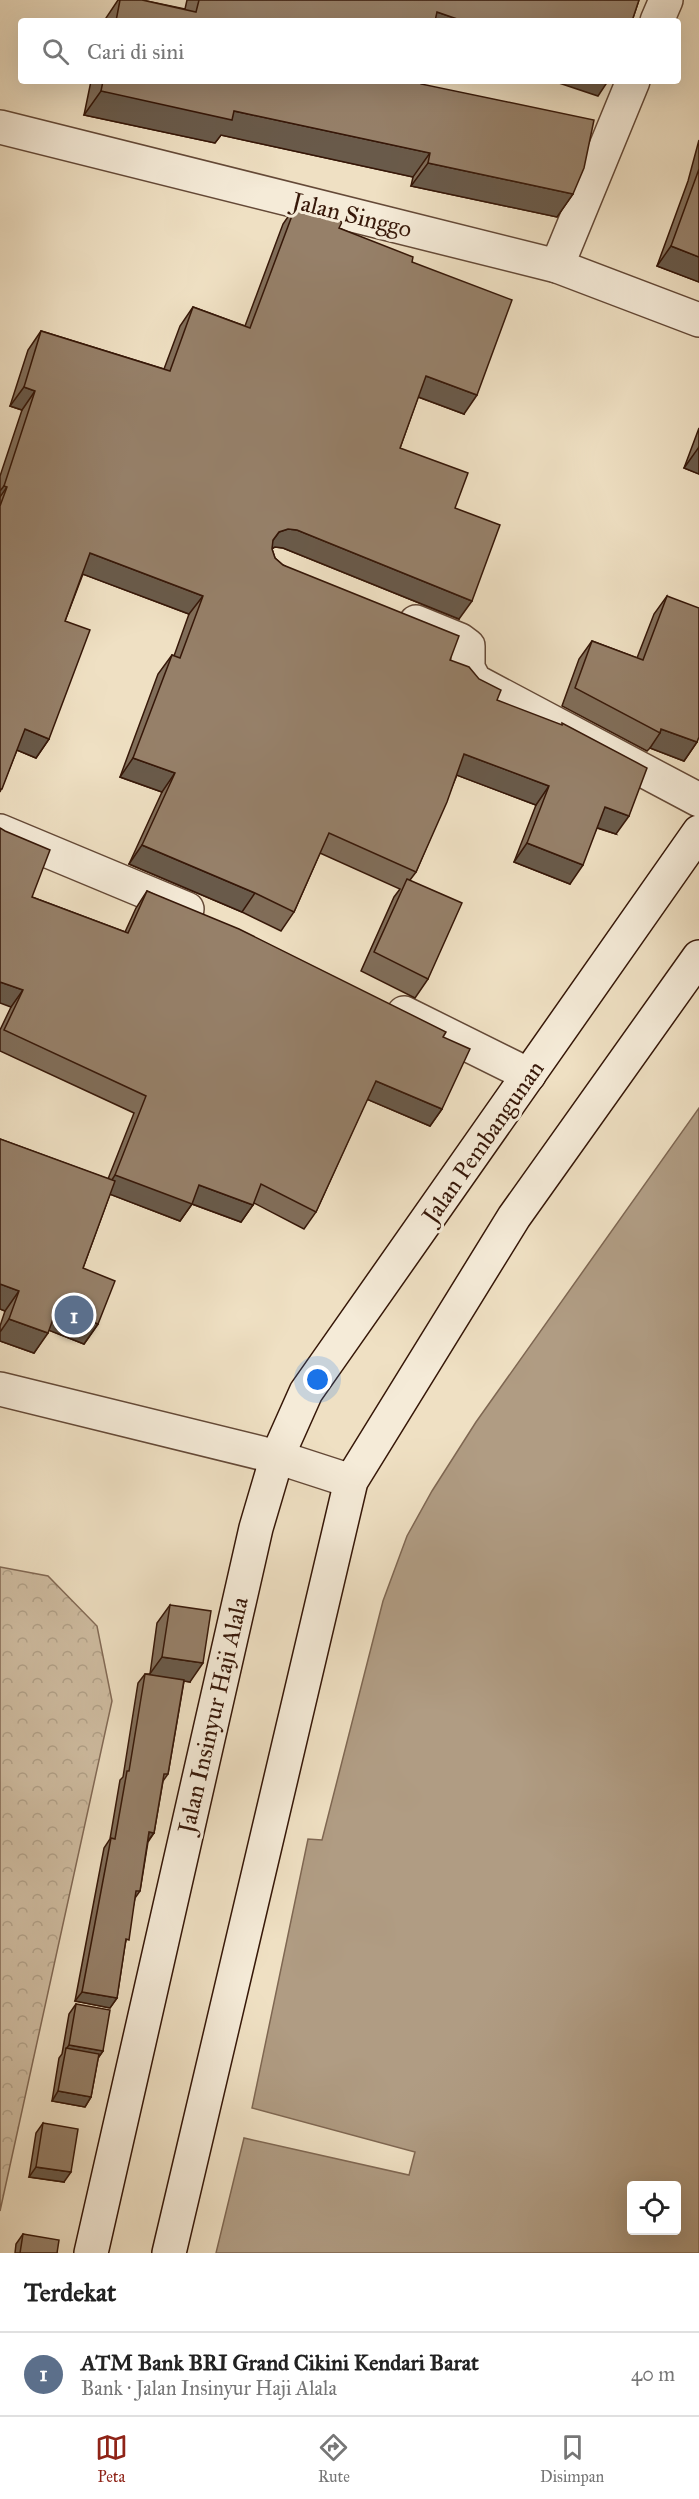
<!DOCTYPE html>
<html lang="id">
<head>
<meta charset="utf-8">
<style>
  :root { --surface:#fff; --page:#f6f6f6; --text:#222; --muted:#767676; --line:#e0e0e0; --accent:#8f2418 }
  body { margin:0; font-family:"IM FELL Great Primer",serif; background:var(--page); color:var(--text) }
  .controls { position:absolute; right:18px; bottom:18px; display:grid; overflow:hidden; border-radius:6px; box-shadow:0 6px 24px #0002 }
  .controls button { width:54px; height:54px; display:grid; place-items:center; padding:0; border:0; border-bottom:2px solid var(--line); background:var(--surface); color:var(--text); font:30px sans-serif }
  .you { position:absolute; left:318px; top:1380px; width:21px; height:21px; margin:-15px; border:4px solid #fff; border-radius:50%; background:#1a73e8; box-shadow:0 0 0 9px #1a73e833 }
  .badge { display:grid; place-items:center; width:39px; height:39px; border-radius:50%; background:var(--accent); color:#fff; font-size:20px; font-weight:700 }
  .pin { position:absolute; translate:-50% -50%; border:3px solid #fff; box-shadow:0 2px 6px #0006 }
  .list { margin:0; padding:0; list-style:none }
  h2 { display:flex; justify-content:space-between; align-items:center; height:78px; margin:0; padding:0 24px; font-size:26px }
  h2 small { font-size:20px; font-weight:400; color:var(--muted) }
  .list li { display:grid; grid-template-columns:39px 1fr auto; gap:18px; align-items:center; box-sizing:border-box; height:84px; padding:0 24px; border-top:2px solid var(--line) }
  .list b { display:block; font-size:22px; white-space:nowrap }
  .list p { margin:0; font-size:20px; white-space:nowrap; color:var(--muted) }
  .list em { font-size:20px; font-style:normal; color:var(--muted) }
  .icon { flex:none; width:33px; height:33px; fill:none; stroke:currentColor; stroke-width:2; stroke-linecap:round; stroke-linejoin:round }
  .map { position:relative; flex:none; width:699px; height:2253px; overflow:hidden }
  .search { position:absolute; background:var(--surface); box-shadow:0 6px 24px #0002; left:18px; right:18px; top:18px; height:66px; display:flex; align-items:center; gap:15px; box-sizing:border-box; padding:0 21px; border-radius:6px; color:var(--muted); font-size:22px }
  .sheet { height:162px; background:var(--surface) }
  nav { display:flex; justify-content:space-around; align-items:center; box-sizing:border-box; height:84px; border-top:2px solid var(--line); background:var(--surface); font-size:16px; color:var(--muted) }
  nav a { display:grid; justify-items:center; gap:3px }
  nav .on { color:var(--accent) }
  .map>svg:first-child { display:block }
  .park { fill:url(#park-crowns); stroke:#836a56; stroke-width:1.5 }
  .water { fill:#b09c83; stroke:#7f6752; stroke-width:1.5; fill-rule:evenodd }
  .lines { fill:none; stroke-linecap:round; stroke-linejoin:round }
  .street-casing { stroke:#644937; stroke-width:36 }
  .secondary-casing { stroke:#361708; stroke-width:36 }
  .street { stroke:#f5ebd8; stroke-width:33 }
  .secondary { stroke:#f5ebd8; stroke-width:33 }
  .wall { fill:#816e5a; stroke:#361708; stroke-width:1.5 }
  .shaded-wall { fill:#695a4a; stroke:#361708; stroke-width:1.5 }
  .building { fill:#968069; stroke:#361708; stroke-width:1.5 }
  .labels { text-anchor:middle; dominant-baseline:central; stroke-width:6; stroke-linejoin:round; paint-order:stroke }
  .street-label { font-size:24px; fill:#361708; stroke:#f5ebd8 }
</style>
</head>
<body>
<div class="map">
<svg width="699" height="2253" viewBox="0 0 699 2253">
  <defs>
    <pattern id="park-crowns" width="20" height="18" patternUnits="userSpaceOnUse" patternTransform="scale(1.5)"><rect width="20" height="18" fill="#d0bea3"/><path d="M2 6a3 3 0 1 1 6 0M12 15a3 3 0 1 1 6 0" fill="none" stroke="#b3a38b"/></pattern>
  </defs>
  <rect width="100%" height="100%" fill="#efe0c3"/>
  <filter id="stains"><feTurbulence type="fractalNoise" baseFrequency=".00333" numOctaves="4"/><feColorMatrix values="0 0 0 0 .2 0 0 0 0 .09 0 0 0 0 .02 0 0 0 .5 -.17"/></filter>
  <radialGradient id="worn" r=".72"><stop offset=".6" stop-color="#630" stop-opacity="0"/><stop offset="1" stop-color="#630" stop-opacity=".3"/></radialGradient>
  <polygon class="park" points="0,1567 48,1576 97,1626 112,1701 0,2211"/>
  <path class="water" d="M699 1108V2253H216L244 2138 409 2175 415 2152 252 2108 308 1839 322 1840 383 1601 407 1536 432 1491 476 1422ZM632 2186H676V2230H632Z"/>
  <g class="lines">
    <g class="street-casing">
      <g id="street">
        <polyline points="657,21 666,0"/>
        <polyline points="0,127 557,266 699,320"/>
        <polyline points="557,266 633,81"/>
        <polyline points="416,622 460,640 468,646 468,668 475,681 699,800"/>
        <polyline points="0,831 187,909"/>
        <polyline points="404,1013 529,1075"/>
        <polyline points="0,1389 277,1457 351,1481"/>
      </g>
    </g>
    <g class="secondary-casing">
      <g id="secondary">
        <polyline points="91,2253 256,1528 277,1457 306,1392 699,832"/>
        <polyline points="169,2253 351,1481 514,1217 699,957"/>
      </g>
    </g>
    <use href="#street" class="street"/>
    <use href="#secondary" class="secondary"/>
  </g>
  <g class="wall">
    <polygon points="118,0 142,0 185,9 187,0 639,0 632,21 104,21"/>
    <polygon points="91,81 421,81 421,84 573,194 557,217 411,186 413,177 221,135 215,143 84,115"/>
    <polygon points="699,140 699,282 657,266 688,181"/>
    <polygon points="296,205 339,228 412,262 464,414 418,397 400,448 455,508 459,619 283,548 275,547 272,549 275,558 283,565 450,660 497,700 616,834 597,828 570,884 514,862 536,805 457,775 416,872 410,880 428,979 415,998 361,971 394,897 400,889 320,853 294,912 281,931 242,912 129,864 162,792 120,777 158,674 172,655 174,656 189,614 83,574 65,621 49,739 36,758 17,750 0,792 0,476 22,410 10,406 28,350 41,331 164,369 180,326 193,307 245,326 283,224"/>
    <polygon points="699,428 699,474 684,468"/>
    <polygon points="667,596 697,742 684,761 650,748 647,751 562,706 579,659 592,641 637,658 654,614"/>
    <polygon points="147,891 443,1037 442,1109 430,1126 367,1099 316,1212 304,1229 254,1203 241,1222 192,1204 180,1221 110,1194 83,1268 98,1324 84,1344 49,1330 34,1353 0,1341 0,1326 5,1311 0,1309 0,1139 108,1179 134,1113 0,1051 0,1030 11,1007 32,897 125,932 136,908"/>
    <polygon points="170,1605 190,1682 184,1681 168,1774 163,1781 154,1833 148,1842 140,1891 135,1898 125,1945 117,1998 110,2008 75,2001 104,1848 110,1839 120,1780 123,1777 138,1683 145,1674 150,1674 157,1623"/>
    <polygon points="76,2004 103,2051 98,2058 91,2097 85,2107 52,2101 59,2058 62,2054 69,2014"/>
    <polygon points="43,2123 64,2182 29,2177 36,2133"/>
    <polygon points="23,2234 57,2253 15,2253 16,2244"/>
  </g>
  <g class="shaded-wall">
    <polygon points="437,12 463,21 430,21"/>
    <polygon points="553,81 608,81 598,96"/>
    <polygon points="101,91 234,111 430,153 413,177 221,135 215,143 84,115"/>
    <polygon points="428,163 573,194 557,217 411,186"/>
    <polygon points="671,246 699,257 699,282 657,266"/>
    <polygon points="426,376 477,395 464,414 413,395"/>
    <polygon points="24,387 35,391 22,410 10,406"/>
    <polygon points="699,447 699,474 684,468"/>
    <polygon points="4,486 7,487 0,497 0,491"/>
    <polygon points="288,529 297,530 472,601 459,619 283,548 275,547 266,551 260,558 279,532"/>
    <polygon points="90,553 203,596 189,614 77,572"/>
    <polygon points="25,729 49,739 36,758 12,748"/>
    <polygon points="661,729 697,742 684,761 650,748 660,733"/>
    <polygon points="464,754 549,786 536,805 451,773"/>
    <polygon points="133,758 175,773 162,792 120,777"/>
    <polygon points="605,807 629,816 616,834 592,826"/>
    <polygon points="527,843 583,865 570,884 514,862"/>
    <polygon points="142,845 255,893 242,912 129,864"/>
    <polygon points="0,982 23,990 11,1007 0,1003"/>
    <polygon points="376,1081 442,1109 430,1126 364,1098"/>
    <polygon points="115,1175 199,1185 253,1205 241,1222 192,1204 180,1221 104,1192"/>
    <polygon points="0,1284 19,1291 5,1311 0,1309"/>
    <polygon points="57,1308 98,1324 84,1344 43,1328"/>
    <polygon points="9,1319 48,1333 34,1353 0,1341 0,1332"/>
    <polygon points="162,1657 203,1663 190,1682 149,1675"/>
    <polygon points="149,1832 154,1833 147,1842"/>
    <polygon points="82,1992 117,1998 110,2008 75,2001"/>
    <polygon points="69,2045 103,2051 96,2061 66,2049"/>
    <polygon points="58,2091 91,2097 85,2107 52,2101"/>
    <polygon points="36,2167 71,2172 64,2182 29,2177"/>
  </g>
  <g class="building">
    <polygon points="120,0 142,0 196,12 199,0 639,0 632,21 463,21 437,12 435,21 116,21"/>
    <polygon points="103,81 421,81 421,84 594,120 584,168 573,194 428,163 430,153 234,111 232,120 101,91"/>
    <polygon points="699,169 699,257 671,246"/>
    <polygon points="296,205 342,222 339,228 413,257 412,262 512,300 477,395 426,376 400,448 468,473 455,508 500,525 472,601 297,530 288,529 279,532 273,540 272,549 275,558 283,565 459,636 450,660 469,667 479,679 501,690 497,700 562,725 562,723 647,768 629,816 605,807 583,865 527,843 549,786 464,754 447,802 416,872 329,833 294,912 255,893 142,845 175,773 133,758 172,655 180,658 203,596 90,553 65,621 90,630 49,739 25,729 2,789 0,789 0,506 7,487 4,486 35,391 24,387 41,331 170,371 193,307 250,328"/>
    <polygon points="667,596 699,608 699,737 697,742 661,729 660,733 575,688 592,641 643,660"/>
    <polygon points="0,828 5,831 50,850 32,897 128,933 147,891 239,929 446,1032 443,1037 470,1049 442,1109 376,1081 316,1212 261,1184 253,1205 199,1185 192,1204 115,1175 146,1096 4,1030 23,990 0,982"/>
    <polygon points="407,879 462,903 428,979 374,952"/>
    <polygon points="0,1139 115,1181 83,1268 115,1281 98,1324 57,1308 48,1333 9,1319 19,1291 0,1284"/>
    <polygon points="170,1605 211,1611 203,1663 162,1657"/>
    <polygon points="145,1674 184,1680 168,1774 164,1774 154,1833 149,1832 140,1891 136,1891 129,1940 126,1939 117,1998 82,1992 111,1838 115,1839 127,1771 129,1771"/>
    <polygon points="76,2004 110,2010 103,2051 69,2045"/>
    <polygon points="66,2048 99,2054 91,2097 58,2091"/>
    <polygon points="43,2123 78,2129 71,2172 36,2167"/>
    <polygon points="23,2234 59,2240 57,2253 20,2253"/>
  </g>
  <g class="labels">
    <g class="street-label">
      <text transform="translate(352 215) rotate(14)">Jalan Singgo</text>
      <text transform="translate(483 1142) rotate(-55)">Jalan Pembangunan</text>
      <text transform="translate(213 1715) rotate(-77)">Jalan Insinyur Haji Alala</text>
    </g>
  </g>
  <rect width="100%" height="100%" filter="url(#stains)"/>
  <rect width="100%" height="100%" fill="url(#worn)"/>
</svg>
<div class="controls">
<button><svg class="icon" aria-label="locate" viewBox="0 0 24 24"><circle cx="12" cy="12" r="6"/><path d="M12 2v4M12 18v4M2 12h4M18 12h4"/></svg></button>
</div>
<div class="you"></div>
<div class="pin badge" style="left:74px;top:1315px;background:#5c6f8a">1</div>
<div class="search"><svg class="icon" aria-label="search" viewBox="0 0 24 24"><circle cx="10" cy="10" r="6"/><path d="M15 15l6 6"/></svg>Cari di sini</div>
</div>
<section class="sheet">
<h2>Terdekat<small></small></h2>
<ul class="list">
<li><span class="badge" style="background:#5c6f8a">1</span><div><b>ATM Bank BRI Grand Cikini Kendari Barat</b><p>Bank · Jalan Insinyur Haji Alala</p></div><em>40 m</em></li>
</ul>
</section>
<nav>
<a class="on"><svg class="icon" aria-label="map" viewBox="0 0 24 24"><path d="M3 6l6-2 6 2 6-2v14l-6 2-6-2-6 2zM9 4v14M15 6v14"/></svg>Peta</a>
<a><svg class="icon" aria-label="directions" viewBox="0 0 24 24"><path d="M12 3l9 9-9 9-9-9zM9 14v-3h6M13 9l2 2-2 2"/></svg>Rute</a>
<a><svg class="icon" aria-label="saved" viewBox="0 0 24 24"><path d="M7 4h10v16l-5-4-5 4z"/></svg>Disimpan</a>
</nav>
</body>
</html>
